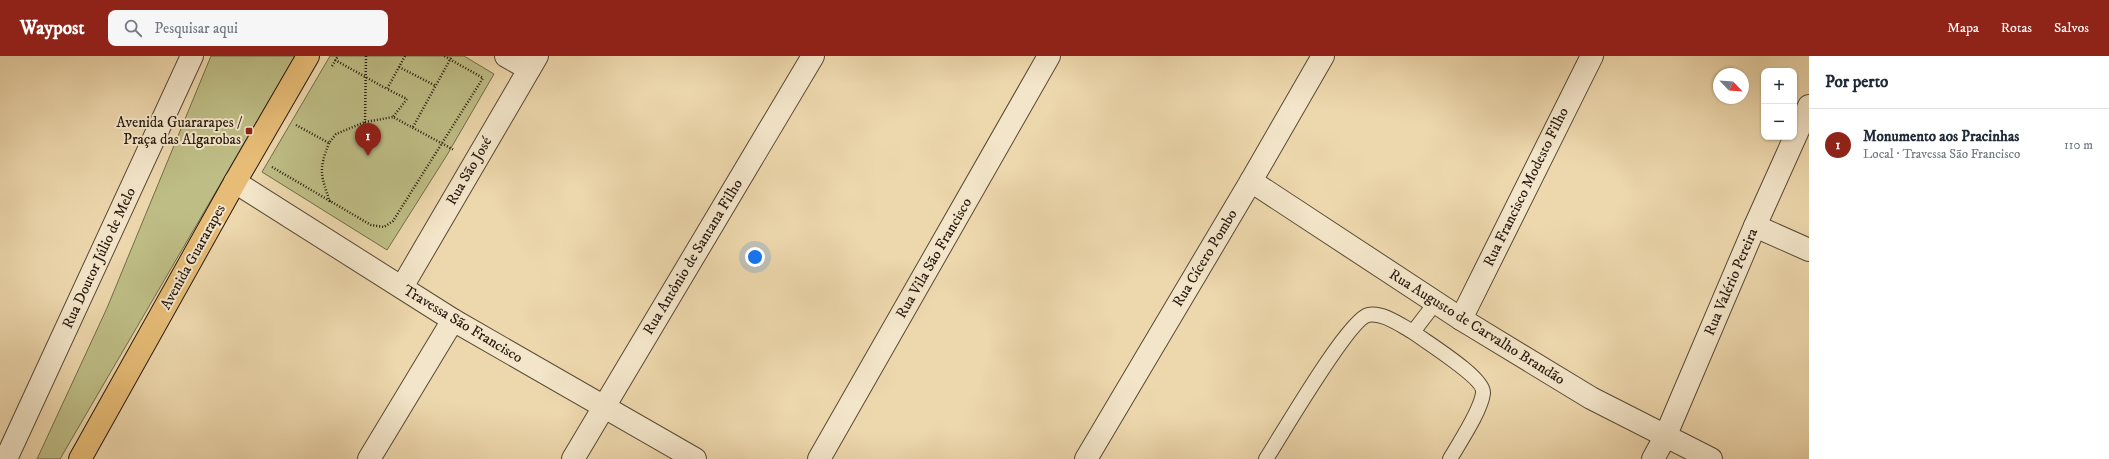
<!DOCTYPE html>
<html lang="pt">
<head>
<meta charset="utf-8">
<style>
  :root { --surface:#fff; --page:#f6f6f7; --text:#1f2937; --muted:#747a83; --line:#e0e1e3; --accent:#8f2418 }
  body { margin:0; font-family:"IM FELL DW Pica",serif; background:var(--page); color:var(--text) }
  .controls { position:absolute; right:12px; top:12px; display:grid; overflow:hidden; border-radius:8px; box-shadow:0 1px 3px #0004 }
  .controls button { width:36px; height:36px; display:grid; place-items:center; padding:0; border:0; border-bottom:1px solid var(--line); background:var(--surface); color:var(--text); font:20px sans-serif }
  .compass { position:absolute; left:1713px; top:12px; width:36px; height:36px; border-radius:50%; background:var(--surface); box-shadow:0 1px 3px #0004; rotate:115deg }
  .you { position:absolute; left:755px; top:201px; width:14px; height:14px; margin:-10px; border:3px solid #fff; border-radius:50%; background:#1a73e8; box-shadow:0 0 0 6px #1a73e833 }
  .badge { display:grid; place-items:center; width:26px; height:26px; border-radius:50%; background:var(--accent); color:#fff; font-size:13px; font-weight:700 }
  .pin { position:absolute; translate:-50% -33px; filter:drop-shadow(0 1px 2px #0008) }
  .pin::after { content:''; position:absolute; top:21px; width:14px; height:12px; background:inherit; clip-path:polygon(0 0,100% 0,50% 100%) }
  .list { margin:0; padding:0; list-style:none }
  h2 { display:flex; justify-content:space-between; align-items:center; height:52px; margin:0; padding:0 16px; font-size:17px }
  h2 small { font-size:13px; font-weight:400; color:var(--muted) }
  .list li { display:grid; grid-template-columns:26px 1fr auto; gap:12px; align-items:center; box-sizing:border-box; height:72px; padding:0 16px; border-top:1px solid var(--line) }
  .list b { display:block; font-size:15px; white-space:nowrap }
  .list p { margin:0; font-size:13px; white-space:nowrap; color:var(--muted) }
  .list em { font-size:13px; font-style:normal; color:var(--muted) }
  .icon { flex:none; width:22px; height:22px; fill:none; stroke:currentColor; stroke-width:2; stroke-linecap:round; stroke-linejoin:round }
  .map { position:relative; flex:none; width:1809px; height:403px; overflow:hidden }
  header { display:flex; align-items:center; gap:24px; box-sizing:border-box; height:56px; padding:0 20px; background:var(--accent); color:#fff }
  header strong { font-size:19px }
  nav { display:flex; gap:22px; margin-inline-start:auto; font-size:14px }
  .search { width:280px; height:36px; background:var(--page); display:flex; align-items:center; gap:10px; box-sizing:border-box; padding:0 14px; border-radius:8px; color:var(--muted); font-size:15px }
  main { display:flex }
  aside { flex:1; background:var(--surface) }
  .map>svg:first-child { display:block }
  .green { fill:#bebd85; stroke:#736c4a }
  .lines { fill:none; stroke-linecap:round; stroke-linejoin:round }
  .service-casing { stroke:#594936; stroke-width:16 }
  .minor-casing { stroke:#594936; stroke-width:24 }
  .tertiary-casing { stroke:#594936; stroke-width:24 }
  .primary-casing { stroke:#281a0f; stroke-width:24 }
  .path { stroke:#281a0f; stroke-width:2.5; stroke-dasharray:1 2; stroke-linecap:butt }
  .service { stroke:#f3e5c9; stroke-width:14 }
  .minor { stroke:#f3e5c9; stroke-width:22 }
  .tertiary { stroke:#f3e5c9; stroke-width:22 }
  .primary { stroke:#e6bc76; stroke-width:22 }
  .poi-dot { fill:#8f2418; stroke:#f3e5c9; stroke-width:1.5 }
  .labels { text-anchor:middle; dominant-baseline:central; stroke-width:4; stroke-linejoin:round; paint-order:stroke }
  .poi-label { font-size:15px; fill:#281a0f; stroke:#f3e5c9; text-anchor:end }
  .street-label { font-size:15px; fill:#281a0f; stroke:#f3e5c9 }
</style>
</head>
<body>
<header>
<strong>Waypost</strong>
<div class="search"><svg class="icon" aria-label="search" viewBox="0 0 24 24"><circle cx="10" cy="10" r="6"/><path d="M15 15l6 6"/></svg>Pesquisar aqui</div>
<nav><a>Mapa</a><a>Rotas</a><a>Salvos</a></nav>
</header>
<main>
<div class="map">
<svg width="1809" height="403" viewBox="0 0 1809 403">
  <rect width="100%" height="100%" fill="#edd7ac"/>
  <filter id="stains"><feTurbulence type="fractalNoise" baseFrequency=".005" numOctaves="4"/><feColorMatrix values="0 0 0 0 .2 0 0 0 0 .09 0 0 0 0 .02 0 0 0 .5 -.17"/></filter>
  <radialGradient id="worn" r=".72"><stop offset=".6" stop-color="#630" stop-opacity="0"/><stop offset="1" stop-color="#630" stop-opacity=".3"/></radialGradient>
  <g class="green">
    <polygon points="211,0 295,0 60,403 37,403 107,252"/>
    <polygon points="330,0 464,0 494,18 447,99 387,194 262,116"/>
  </g>
  <g class="lines">
    <g class="service-casing">
      <g id="service">
        <path d="M1413 276C1426 286 1485 322 1483 337 1481 355 1459 387 1450 403"/>
        <path d="M1266 403C1281 380 1348 264 1368 259 1383 256 1400 269 1413 276L1436 246"/>
      </g>
    </g>
    <g class="minor-casing">
      <g id="minor">
        <polyline points="506,0 529,13"/>
        <polyline points="1251,125 1461,263 1591,342 1711,403"/>
        <polyline points="235,126 453,264 695,403"/>
        <polyline points="1755,170 1809,194"/>
        <polyline points="402,231 537,0"/>
        <polyline points="1461,263 1592,0"/>
        <polyline points="6,403 192,0"/>
        <polyline points="369,403 453,264"/>
        <polyline points="819,403 1049,0"/>
        <polyline points="1086,403 1251,125 1323,0"/>
        <polyline points="1653,403 1665,381 1755,170 1809,50"/>
      </g>
    </g>
    <g class="tertiary-casing">
      <polyline id="tertiary" points="573,403 813,0"/>
    </g>
    <g class="primary-casing">
      <polyline id="primary" points="80,403 235,126 308,0"/>
    </g>
    <g class="path">
      <polyline points="366,0 365,66 393,61"/>
      <polyline points="405,0 387,33 407,43 393,61 454,94"/>
      <polyline points="335,4 387,33"/>
      <polyline points="332,10 338,0"/>
      <polyline points="399,11 436,30"/>
      <polyline points="296,69 329,87 336,78 365,66"/>
      <polyline points="413,71 452,0"/>
      <path d="M329 87C318 115 321 119 330 146"/>
      <polyline points="272,111 371,169 384,171 393,165 483,22 444,0"/>
    </g>
    <use href="#service" class="service"/>
    <use href="#minor" class="minor"/>
    <use href="#tertiary" class="tertiary"/>
    <use href="#primary" class="primary"/>
  </g>
  <rect class="poi-dot" x="245" y="71" width="8" height="8" rx="2"/>
  <g class="labels">
    <g class="poi-label">
      <text x="241" y="66">Avenida Guararapes /<tspan x="241" dy="17">Praça das Algarobas</tspan></text>
    </g>
    <g class="street-label">
      <text transform="translate(469 115) rotate(-60)">Rua São José</text>
      <text transform="translate(1526 131) rotate(-64)">Rua Francisco Modesto Filho</text>
      <text transform="translate(193 201) rotate(-61)">Avenida Guararapes</text>
      <text transform="translate(693 201) rotate(-59)">Rua Antônio de Santana Filho</text>
      <text transform="translate(99 202) rotate(-65)">Rua Doutor Júlio de Melo</text>
      <text transform="translate(934 202) rotate(-60)">Rua Vila São Francisco</text>
      <text transform="translate(1205 202) rotate(-59)">Rua Cícero Pombo</text>
      <text transform="translate(1731 226) rotate(-67)">Rua Valério Pereira</text>
      <text transform="translate(463 268) rotate(31)">Travessa São Francisco</text>
      <text transform="translate(1477 271) rotate(32)">Rua Augusto de Carvalho Brandão</text>
    </g>
  </g>
  <rect width="100%" height="100%" filter="url(#stains)"/>
  <rect width="100%" height="100%" fill="url(#worn)"/>
</svg>
<div class="controls">
<button>+</button>
<button>−</button>
</div>
<svg class="compass" viewBox="-18 -18 36 36"><path d="M0-13l5 13h-10z" fill="#e53935"/><path d="M0 13l5-13h-10z" fill="#747a83"/></svg>
<div class="you"></div>
<div class="pin badge" style="left:368px;top:100px">1</div>
</div>
<aside>
<h2>Por perto<small></small></h2>
<ul class="list">
<li><span class="badge">1</span><div><b>Monumento aos Pracinhas</b><p>Local · Travessa São Francisco</p></div><em>110 m</em></li>
</ul>
</aside>
</main>
</body>
</html>
